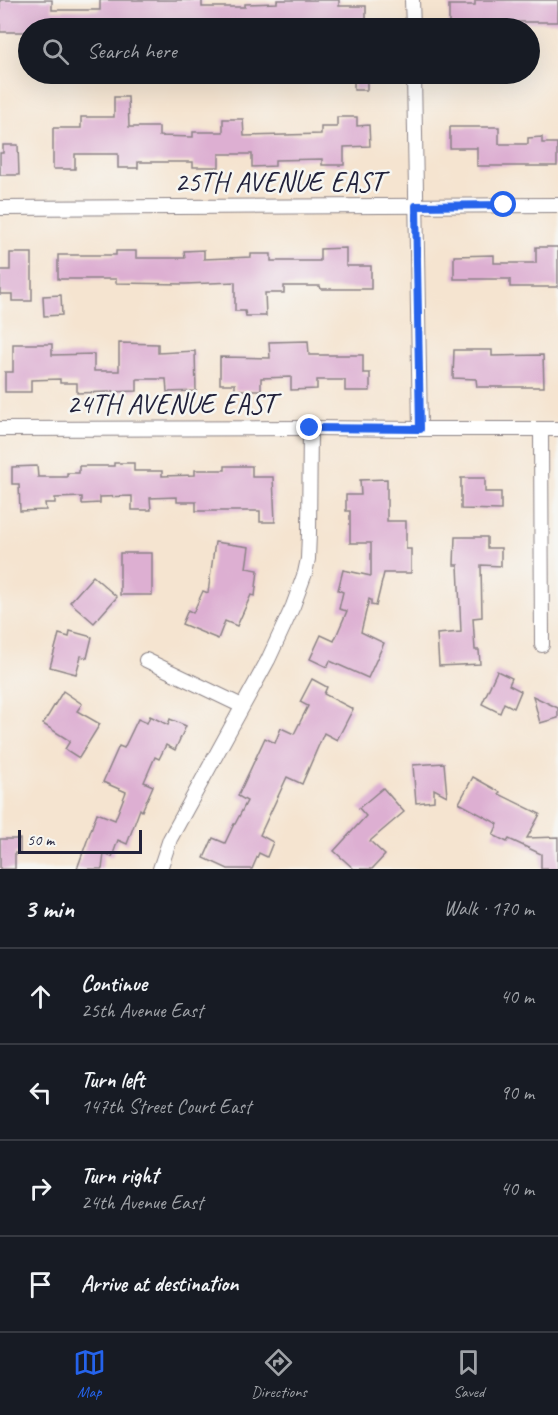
<!DOCTYPE html>
<html lang="en">
<head>
<meta charset="utf-8">
<style>
  :root { --surface:#171b24; --page:#20242c; --text:#f1f3f6; --muted:#9ea1a6; --line:#363941; --accent:#2563eb }
  body { margin:0; font-family:Caveat,sans-serif; background:var(--page); color:var(--text) }
  .scale { position:absolute; left:18px; bottom:15px; width:124px; box-sizing:border-box; padding-left:6px; border:3px solid #22223b; border-top:0; font-size:16px; line-height:21px; white-space:nowrap; color:#22223b; -webkit-text-stroke:4px #f6f6f2; paint-order:stroke }
  .stop { position:absolute; width:18px; height:18px; margin:-14px; border:4px solid #2563eb; border-radius:50%; background:#fff }
  .stop.end { background:#2563eb; border-color:#fff; box-shadow:0 2px 6px #0008 }
  .list { margin:0; padding:0; list-style:none }
  h2 { display:flex; justify-content:space-between; align-items:center; height:78px; margin:0; padding:0 24px; font-size:26px }
  h2 small { font-size:20px; font-weight:400; color:var(--muted) }
  .list li { display:grid; grid-template-columns:39px 1fr auto; gap:18px; align-items:center; box-sizing:border-box; height:96px; padding:0 24px; border-top:2px solid var(--line) }
  .list b { display:block; font-size:22px; white-space:nowrap }
  .list p { margin:0; font-size:20px; white-space:nowrap; color:var(--muted) }
  .list em { font-size:20px; font-style:normal; color:var(--muted) }
  .icon { flex:none; width:33px; height:33px; fill:none; stroke:currentColor; stroke-width:2; stroke-linecap:round; stroke-linejoin:round }
  .map { position:relative; flex:none; width:558px; height:869px; overflow:hidden }
  .search { position:absolute; background:var(--surface); box-shadow:0 6px 24px #0002; left:18px; right:18px; top:18px; height:66px; display:flex; align-items:center; gap:15px; box-sizing:border-box; padding:0 21px; border-radius:33px; color:var(--muted); font-size:22px }
  .sheet { height:462px; background:var(--surface) }
  nav { display:flex; justify-content:space-around; align-items:center; box-sizing:border-box; height:84px; border-top:2px solid var(--line); background:var(--surface); font-size:16px; color:var(--muted) }
  nav a { display:grid; justify-items:center; gap:3px }
  nav .on { color:var(--accent) }
  .map>svg:first-child { display:block }
  .building { fill:#ddafd2 }
  .lines { fill:none; stroke-linecap:round; stroke-linejoin:round }
  .minor-casing { stroke:#8c8386; stroke-width:16 }
  .minor { stroke:#fff; stroke-width:14 }
  .route { stroke:#2563eb; stroke-width:8 }
  .labels { text-anchor:middle; dominant-baseline:central; stroke-width:5; stroke-linejoin:round; paint-order:stroke }
  .street-label { font-size:28px; fill:#22223b; stroke:#f6f6f2 }
</style>
</head>
<body>
<div class="map">
<svg width="558" height="869" viewBox="0 0 558 869">
  <rect width="100%" height="100%" fill="#f6f6f2"/>
  <filter id="ink" filterUnits="userSpaceOnUse"><feTurbulence type="fractalNoise" baseFrequency=".0167" numOctaves="2"/><feDisplacementMap in="SourceGraphic" scale="12" xChannelSelector="R" yChannelSelector="G"/><feConvolveMatrix kernelMatrix="1 2 1 2 8 2 1 2 1" color-interpolation-filters="sRGB"/></filter>
  <filter id="wash" filterUnits="userSpaceOnUse"><feTurbulence type="fractalNoise" baseFrequency=".008" numOctaves="4" result="noise"/><feDisplacementMap in="SourceGraphic" scale="24" xChannelSelector="R" yChannelSelector="G"/><feGaussianBlur stdDeviation="1.35" result="paint"/><feColorMatrix in="noise" values="0 0 0 0 0 0 0 0 0 0 0 0 0 0 0 0 0 1.4 0 .05"/><feComposite in="paint" operator="in"/></filter>
  <g filter="url(#wash)">
    <rect width="100%" height="100%" fill="#f5e4d0"/>
    <g id="blocks">
      <g class="building">
        <polygon points="0,0 52,0 52,10 100,10 100,0 202,0 202,7 245,7 245,4 277,3 277,0 339,0 339,6 366,6 366,28 332,28 332,27 268,28 268,27 226,28 143,28 143,24 79,24 78,28 28,28 28,32 0,32"/>
        <polygon points="475,0 558,0 558,22 497,22 497,28 449,28 449,5 475,5"/>
        <rect x="354" y="74" width="13" height="16"/>
        <polygon points="114,97 128,97 129,127 159,127 159,136 193,137 193,132 223,132 223,119 243,119 244,136 321,134 321,127 337,127 337,117 357,117 357,126 369,125 370,146 344,147 344,165 322,165 322,159 275,160 275,166 252,167 252,154 219,154 219,167 193,167 193,162 138,162 138,168 118,168 118,154 75,154 75,169 53,169 53,128 81,128 81,117 114,117"/>
        <polygon points="450,127 499,127 499,144 528,144 528,138 542,137 542,143 557,143 557,166 477,166 477,148 450,148"/>
        <polygon points="3,145 18,145 19,175 0,175 0,153 3,153"/>
        <polygon points="536,247 558,247 558,287 510,287 510,279 454,279 454,256 494,255 494,263 536,263"/>
        <polygon points="346,248 346,266 371,266 371,289 321,289 320,286 284,286 284,293 265,293 266,316 246,316 245,311 235,311 235,282 185,284 116,283 116,279 58,279 58,255 116,255 116,251 136,251 136,258 185,258 184,251 204,250 204,259 251,257 251,254 271,254 271,261 320,261 320,249"/>
        <polygon points="10,253 32,253 32,301 12,301 12,294 0,294 0,270 10,270"/>
        <polygon points="61,295 62,315 44,316 43,296"/>
        <polygon points="308,341 309,355 363,355 363,373 370,373 370,391 345,391 345,380 317,380 317,389 291,390 291,377 261,378 261,390 235,390 235,384 220,384 220,357 270,358 269,342"/>
        <polygon points="119,343 158,344 158,353 195,351 196,391 167,392 166,379 137,379 137,391 77,393 77,383 60,383 60,379 31,380 31,392 5,392 5,372 13,372 13,344 52,344 52,355 94,354 94,371 119,371"/>
        <polygon points="454,350 492,350 492,356 543,355 544,387 477,387 476,379 453,378"/>
        <polygon points="114,463 134,463 134,471 162,471 162,476 195,475 195,470 225,470 225,466 252,466 252,477 273,477 275,522 260,522 260,511 196,511 196,502 177,502 177,497 150,498 151,510 132,510 132,496 100,497 100,503 82,504 82,497 55,498 55,503 45,503 46,510 20,511 19,484 12,484 12,467 37,466 38,477 67,477 67,473 79,473 79,466 114,466"/>
        <polygon points="461,478 485,478 485,492 501,492 501,510 461,509"/>
        <polygon points="387,479 387,521 406,521 406,549 411,549 411,573 384,573 376,606 371,605 371,600 369,599 361,632 384,643 368,678 330,661 327,667 310,659 321,635 334,641 347,611 339,609 343,592 338,590 343,570 371,576 371,543 350,543 350,511 346,511 346,495 361,495 360,480"/>
        <polygon points="455,537 487,537 487,548 501,548 501,566 481,565 482,617 473,618 475,650 479,650 480,664 439,666 437,634 461,632 458,565 454,565"/>
        <polygon points="215,542 249,547 246,568 258,570 255,596 251,595 237,626 225,621 218,639 182,624 188,610 193,613 203,591 208,593"/>
        <rect x="120" y="553" width="32" height="42"/>
        <polygon points="93,576 117,597 94,623 70,602"/>
        <polygon points="70,631 92,637 87,658 81,656 76,674 50,667 59,634 69,637"/>
        <polygon points="497,671 512,678 509,685 521,691 514,708 504,703 500,713 482,704"/>
        <polygon points="312,679 327,687 324,694 353,709 337,740 324,733 302,784 287,777 260,835 273,842 267,857 259,853 252,869 228,869 204,858 213,838 225,843 234,824 235,824 247,801 238,796 265,738 275,743 281,728 294,734 308,706 300,702"/>
        <polygon points="63,691 82,704 77,711 100,724 79,758 65,749 70,741 43,724"/>
        <polygon points="533,696 558,708 558,718 540,723"/>
        <polygon points="150,716 168,725 170,719 186,726 175,750 166,745 159,759 155,757 144,782 153,786 142,811 140,809 127,844 118,840 112,857 104,854 102,869 77,869 97,813 115,820 126,792 103,782 119,746 124,748 138,719 147,723"/>
        <polygon points="444,763 447,796 434,789 434,801 416,803 413,765"/>
        <polygon points="473,777 500,792 499,794 540,814 527,838 558,837 558,869 541,869 541,854 509,839 507,842 493,835 498,824 459,803"/>
        <polygon points="383,788 404,812 370,841 385,855 372,869 354,869 334,851 366,816 359,808"/>
        <polygon points="0,839 20,839 20,853 15,853 15,869 0,869"/>
      </g>
    </g>
  </g>
  <g filter="url(#ink)">
    <use href="#blocks" fill-opacity="0" stroke="#8c8386" stroke-width="1.5"/>
    <g class="lines">
      <g class="minor-casing">
        <g id="minor">
          <polyline points="412,0 413,28"/>
          <polyline points="414,74 420,429"/>
          <polyline points="0,208 558,205"/>
          <polyline points="0,429 310,428 420,429 558,429"/>
          <polyline points="541,429 542,645"/>
          <polyline points="146,660 242,706"/>
          <polyline points="160,869 170,839 268,660 293,606 305,573 308,559 309,533 310,428"/>
        </g>
      </g>
      <use href="#minor" class="minor"/>
    </g>
  </g>
  <g class="lines" filter="url(#ink)">
    <polyline class="route" points="310,428 420,429 416,206 504,205"/>
  </g>
  <g class="labels">
    <g class="street-label">
      <text x="279" y="181">25TH AVENUE EAST</text>
      <text x="171" y="403">24TH AVENUE EAST</text>
    </g>
  </g>
</svg>
<div class="scale">50 m</div>
<div class="stop" style="left:504px;top:205px"></div>
<div class="stop end" style="left:310px;top:428px"></div>
<div class="search"><svg class="icon" aria-label="search" viewBox="0 0 24 24"><circle cx="10" cy="10" r="6"/><path d="M15 15l6 6"/></svg>Search here</div>
</div>
<section class="sheet">
<h2>3 min<small>Walk · 170 m</small></h2>
<ul class="list">
<li><svg class="icon" aria-label="ahead" viewBox="0 0 24 24"><path d="M12 20V5M6 11l6-6 6 6"/></svg><div><b>Continue</b><p>25th Avenue East</p></div><em>40 m</em></li>
<li><svg class="icon" aria-label="left" viewBox="0 0 24 24"><path d="M17 20v-9H6M10 6l-5 5 5 5"/></svg><div><b>Turn left</b><p>147th Street Court East</p></div><em>90 m</em></li>
<li><svg class="icon" aria-label="right" viewBox="0 0 24 24"><path d="M7 20v-9h11M14 6l5 5-5 5"/></svg><div><b>Turn right</b><p>24th Avenue East</p></div><em>40 m</em></li>
<li><svg class="icon" aria-label="arrive" viewBox="0 0 24 24"><path d="M6 21V4h12l-3 4 3 4H6"/></svg><div><b>Arrive at destination</b></div></li>
</ul>
</section>
<nav>
<a class="on"><svg class="icon" aria-label="map" viewBox="0 0 24 24"><path d="M3 6l6-2 6 2 6-2v14l-6 2-6-2-6 2zM9 4v14M15 6v14"/></svg>Map</a>
<a><svg class="icon" aria-label="directions" viewBox="0 0 24 24"><path d="M12 3l9 9-9 9-9-9zM9 14v-3h6M13 9l2 2-2 2"/></svg>Directions</a>
<a><svg class="icon" aria-label="saved" viewBox="0 0 24 24"><path d="M7 4h10v16l-5-4-5 4z"/></svg>Saved</a>
</nav>
</body>
</html>
